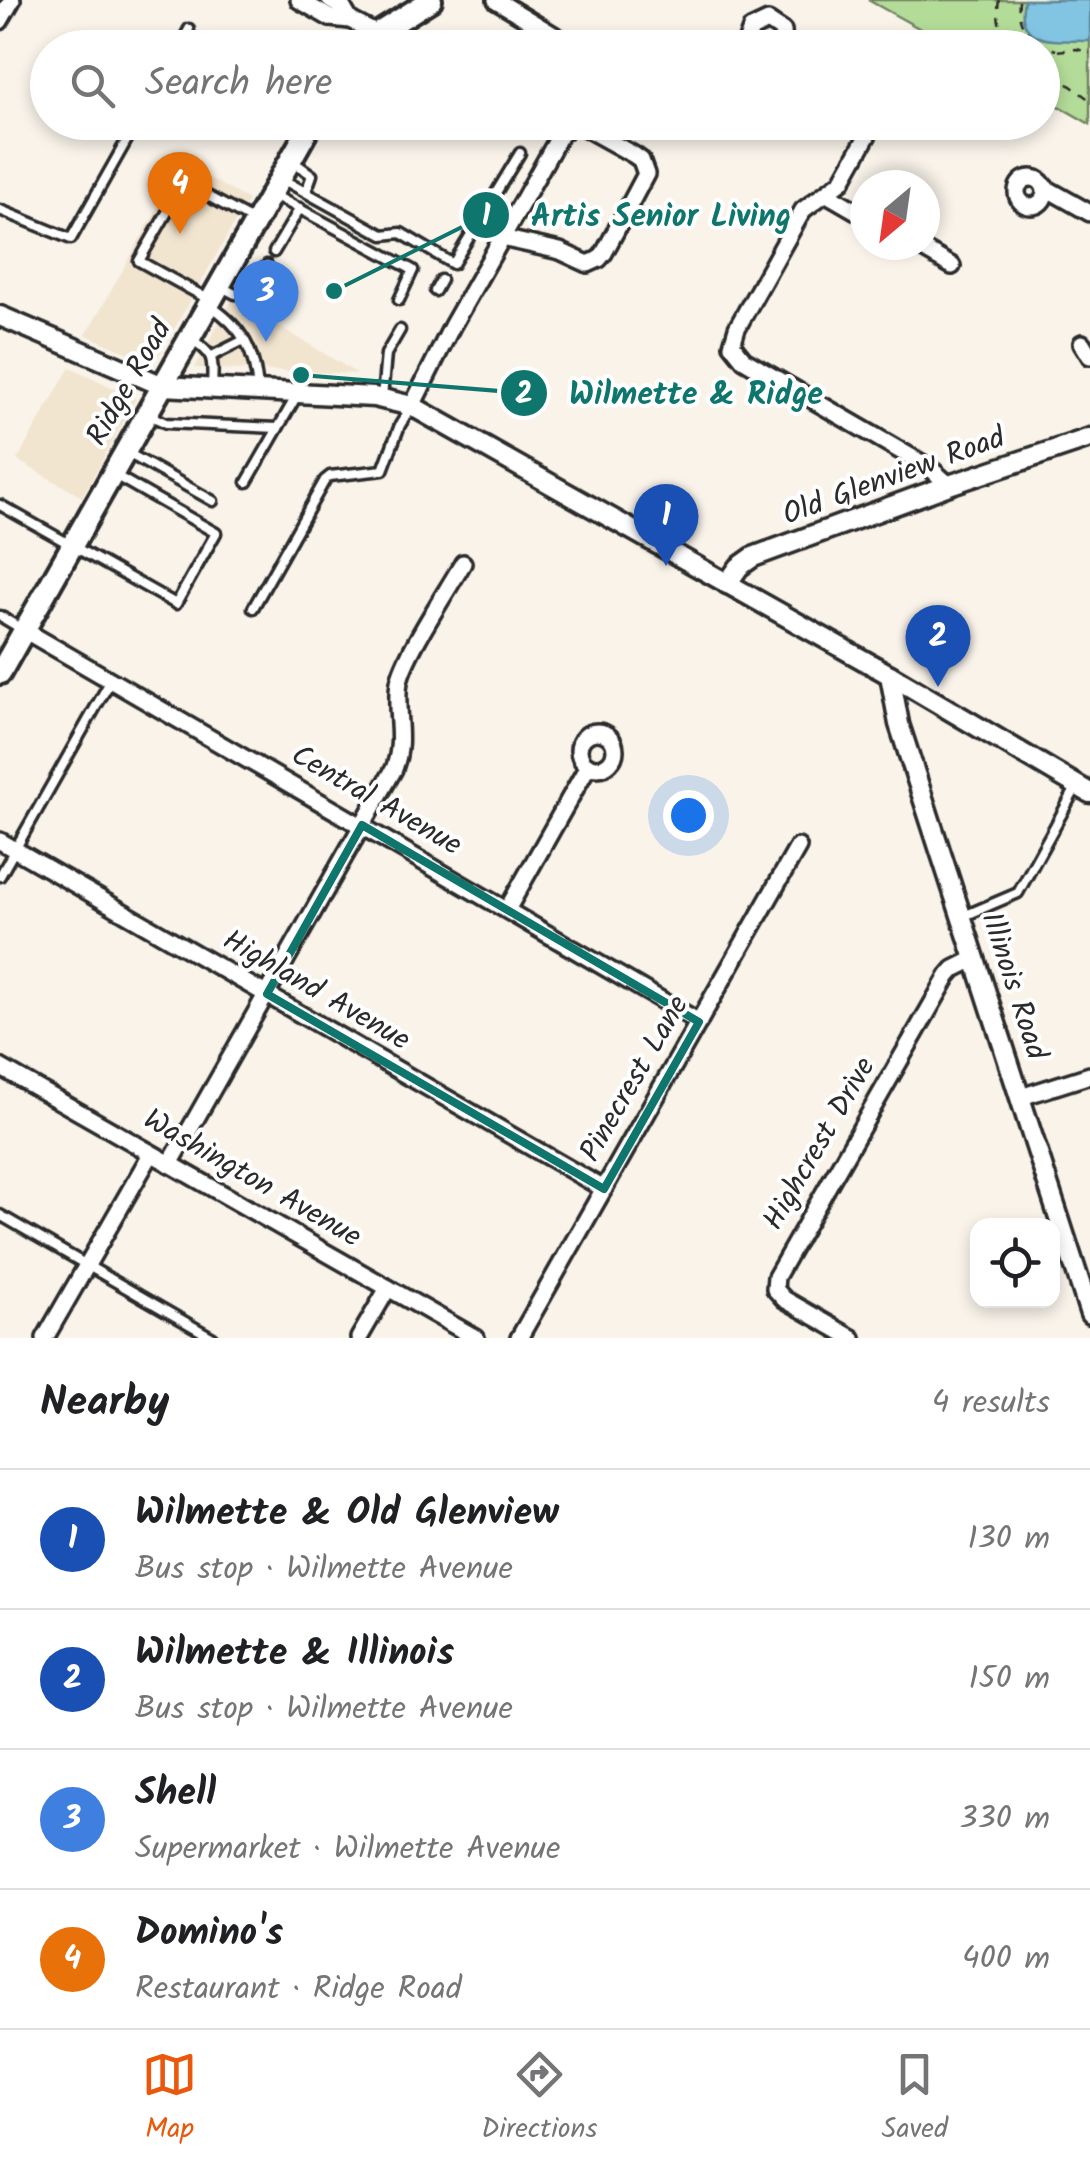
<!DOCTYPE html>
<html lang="en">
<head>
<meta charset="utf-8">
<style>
  :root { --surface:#fff; --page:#f2f2f2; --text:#202124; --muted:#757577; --line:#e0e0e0; --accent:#ea580c }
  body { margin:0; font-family:Kalam,sans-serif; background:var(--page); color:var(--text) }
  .controls { position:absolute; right:30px; bottom:30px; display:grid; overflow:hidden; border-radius:20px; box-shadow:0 5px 15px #0003 }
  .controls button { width:90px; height:90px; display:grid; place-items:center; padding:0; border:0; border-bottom:2px solid var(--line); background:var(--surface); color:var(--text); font:50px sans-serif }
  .compass { position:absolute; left:850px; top:170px; width:90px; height:90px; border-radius:50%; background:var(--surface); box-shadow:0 5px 15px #0003; rotate:209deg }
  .you { position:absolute; left:688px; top:815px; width:35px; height:35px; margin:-25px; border:8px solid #fff; border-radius:50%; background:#1a73e8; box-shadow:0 0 0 15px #1a73e833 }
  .badge { display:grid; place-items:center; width:65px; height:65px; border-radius:50%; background:var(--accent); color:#fff; font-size:32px; font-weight:700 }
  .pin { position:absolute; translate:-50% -82px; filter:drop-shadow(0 2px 5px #0008) }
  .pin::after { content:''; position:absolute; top:52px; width:35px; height:30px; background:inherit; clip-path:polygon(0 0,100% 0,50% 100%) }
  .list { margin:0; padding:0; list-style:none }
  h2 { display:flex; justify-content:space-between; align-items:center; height:130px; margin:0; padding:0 40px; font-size:42px }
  h2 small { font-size:32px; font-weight:400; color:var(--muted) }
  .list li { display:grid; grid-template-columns:65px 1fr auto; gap:30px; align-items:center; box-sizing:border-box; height:140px; padding:0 40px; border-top:2px solid var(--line) }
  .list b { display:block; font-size:38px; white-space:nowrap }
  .list p { margin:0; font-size:32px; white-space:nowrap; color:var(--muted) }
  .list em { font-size:32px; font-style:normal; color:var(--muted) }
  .icon { flex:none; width:55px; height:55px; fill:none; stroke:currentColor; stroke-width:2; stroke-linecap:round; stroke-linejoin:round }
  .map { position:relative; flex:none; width:1090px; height:1338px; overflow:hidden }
  .search { position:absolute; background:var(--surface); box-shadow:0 5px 15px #0003; left:30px; right:30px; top:30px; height:110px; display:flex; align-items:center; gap:25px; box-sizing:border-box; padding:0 35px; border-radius:55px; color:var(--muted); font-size:38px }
  .sheet { height:690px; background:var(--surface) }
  nav { display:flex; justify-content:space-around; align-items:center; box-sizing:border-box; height:140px; border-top:2px solid var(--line); background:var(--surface); font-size:28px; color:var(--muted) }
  nav a { display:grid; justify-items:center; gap:5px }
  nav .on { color:var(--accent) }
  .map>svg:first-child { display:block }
  .built { fill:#f2e5d0 }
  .green { fill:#b4dc99; stroke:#708462; stroke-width:2.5 }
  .water { fill:#82c5e3; stroke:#5f8799; stroke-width:2.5 }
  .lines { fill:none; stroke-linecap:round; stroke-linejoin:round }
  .service-casing { stroke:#2b2b2b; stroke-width:15 }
  .minor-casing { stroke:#2b2b2b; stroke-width:22 }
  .tertiary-casing { stroke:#2b2b2b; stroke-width:25 }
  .secondary-casing { stroke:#2b2b2b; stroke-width:28 }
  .path { stroke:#2b2b2b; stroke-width:2.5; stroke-dasharray:8 8; stroke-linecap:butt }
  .service { stroke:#fff; stroke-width:8 }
  .minor { stroke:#fff; stroke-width:15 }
  .tertiary { stroke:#fff; stroke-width:18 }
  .secondary { stroke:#fff; stroke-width:20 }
  .marked { fill:none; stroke:#0f766e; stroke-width:8; stroke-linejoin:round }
  .labels { text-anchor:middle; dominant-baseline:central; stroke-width:8; stroke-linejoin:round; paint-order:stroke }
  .street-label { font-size:30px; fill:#2b2b2b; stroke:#fff }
  .leader { fill:none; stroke:#0f766e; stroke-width:4 }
  .callout-dot { fill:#0f766e; stroke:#fff; stroke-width:4 }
  .mark-label { font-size:30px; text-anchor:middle; font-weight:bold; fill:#fff }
  .callout-label { font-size:32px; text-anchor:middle; font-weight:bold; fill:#0f766e; stroke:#fff; stroke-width:8; stroke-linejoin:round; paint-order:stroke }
</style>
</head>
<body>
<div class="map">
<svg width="1090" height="1338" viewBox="0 0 1090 1338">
  <rect width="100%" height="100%" fill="#f9f3ea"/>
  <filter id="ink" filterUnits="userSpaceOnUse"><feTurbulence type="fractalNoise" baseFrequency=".01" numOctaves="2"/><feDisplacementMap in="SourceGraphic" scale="20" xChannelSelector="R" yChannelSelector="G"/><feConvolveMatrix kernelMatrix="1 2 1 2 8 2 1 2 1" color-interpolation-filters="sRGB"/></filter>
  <g filter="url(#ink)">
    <g class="built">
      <polygon points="183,163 248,200 154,364 86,335"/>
      <polygon points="233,298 358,374 194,368"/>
      <polygon points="70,367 136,399 82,497 17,460"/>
    </g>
    <polygon class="green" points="868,0 1090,0 1090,124 1043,97 1042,48 953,47"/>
    <path class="water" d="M1024 0H1090V41C1060 39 1014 49 1024 0Z"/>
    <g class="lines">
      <g class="service-casing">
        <g id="service">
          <polyline points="377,34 393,48"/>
          <polyline points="179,48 189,29"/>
          <polyline points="536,122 542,126 544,122"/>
          <polyline points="291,160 312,175 306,192"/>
          <polyline points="280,178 383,235 401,233 453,264 520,153"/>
          <polyline points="272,194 413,270 399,300"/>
          <polyline points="0,210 71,239 137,122"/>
          <polyline points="274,252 300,208"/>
          <polyline points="220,286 235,294 247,294 267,265"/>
          <polyline points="435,291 441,280"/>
          <polyline points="208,299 139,261 184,183 252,220"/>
          <path d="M209 305C243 327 255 351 258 391"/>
          <path d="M191 339C216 355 213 360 212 389"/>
          <polyline points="212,356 244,340"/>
          <polyline points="382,398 386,354 400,330"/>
          <polyline points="149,415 166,423 278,428"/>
          <polyline points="126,452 213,501"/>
          <polyline points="247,482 296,397"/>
          <polyline points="0,505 176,604 216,533 113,474"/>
          <polyline points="253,608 325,480 330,476 383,470 400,425 412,406"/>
          <polyline points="0,616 20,628"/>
          <polyline points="0,876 111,680"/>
          <polyline points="964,916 1018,893 1077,786"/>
          <polyline points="0,1215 213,1338"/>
        </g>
      </g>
      <g class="minor-casing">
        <g id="minor">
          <polyline points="299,0 330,18 350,20 377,34"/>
          <polyline points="330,0 343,8 350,20"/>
          <polyline points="496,0 575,48"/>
          <polyline points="0,21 12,0"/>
          <polyline points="749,48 747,40 751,29 768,21 783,31 784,48"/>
          <polyline points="875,122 842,181 803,210 737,328 732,345 744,360 930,468 949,485"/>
          <polygon points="578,124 634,155 641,160 646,174 604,253 599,259 588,264 560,251 502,238 560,135 572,125"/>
          <circle cx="1031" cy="192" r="14"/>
          <polyline points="1044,187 1090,213"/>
          <polyline points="827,194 865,216"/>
          <polyline points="916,245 952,266"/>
          <polyline points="1082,343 1090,356"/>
          <polyline points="412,406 452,326 502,238"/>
          <polyline points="24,630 699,1022"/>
          <circle cx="597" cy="750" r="18"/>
          <polyline points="0,841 604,1189"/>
          <polyline points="508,908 588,766"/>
          <polyline points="0,1067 476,1338"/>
          <polyline points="1021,1097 1090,1075"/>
          <path d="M170 1164 394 769C406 739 394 712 399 682 404 655 448 590 463 563"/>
          <polyline points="45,1338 151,1154"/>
          <polyline points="359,1338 388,1288"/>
          <polyline points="519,1338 798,847"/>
          <polyline points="852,1338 784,1299 775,1289 776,1277 948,976 954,969 974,959"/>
        </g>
      </g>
      <g class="tertiary-casing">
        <g id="tertiary">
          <polyline points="0,316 163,386 374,397 412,406 890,675 1090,793"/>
          <polyline points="727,584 739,567 753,557 949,485 1090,438"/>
          <polyline points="890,675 899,724 1090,1314"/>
        </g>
      </g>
      <g class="secondary-casing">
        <g id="secondary">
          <polyline points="363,48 377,34 431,0"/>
          <polyline points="0,673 312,122"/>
        </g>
      </g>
      <g class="path">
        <path d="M999 0C996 17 1000 34 1011 48"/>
        <path d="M1019 1C1016 29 1032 41 1056 50"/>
        <polyline points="1042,52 1077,49 1090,53"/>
        <polyline points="1042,65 1090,100"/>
      </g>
      <use href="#service" class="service"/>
      <use href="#minor" class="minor"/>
      <use href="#tertiary" class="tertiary"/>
      <use href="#secondary" class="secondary"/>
    </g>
  </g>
  <path class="marked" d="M362 825 699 1022 604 1189 267 994Z"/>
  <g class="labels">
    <g class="street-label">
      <text transform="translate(130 383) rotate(-60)">Ridge Road</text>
      <text transform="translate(894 477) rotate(-20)">Old Glenview Road</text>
      <text transform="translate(376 801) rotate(30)">Central Avenue</text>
      <text transform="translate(1013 986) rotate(72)">Illinois Road</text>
      <text transform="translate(316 991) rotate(30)">Highland Avenue</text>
      <text transform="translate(635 1079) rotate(-60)">Pinecrest Lane</text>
      <text transform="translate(820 1144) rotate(-60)">Highcrest Drive</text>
      <text transform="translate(252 1179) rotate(30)">Washington Avenue</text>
    </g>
  </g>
  <path class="leader" d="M334 291L486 215M301 375L524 393"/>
  <g class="callout-dot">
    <circle cx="334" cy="291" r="10"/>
    <circle cx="301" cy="375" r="10"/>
    <circle cx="486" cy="215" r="25"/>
    <circle cx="524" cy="393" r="25"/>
  </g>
  <g class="mark-label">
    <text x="486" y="225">1</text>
    <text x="524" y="403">2</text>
  </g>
  <g class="callout-label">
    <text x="661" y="226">Artis Senior Living</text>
    <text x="696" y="404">Wilmette &amp; Ridge</text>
  </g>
</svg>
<div class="controls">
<button><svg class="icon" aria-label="locate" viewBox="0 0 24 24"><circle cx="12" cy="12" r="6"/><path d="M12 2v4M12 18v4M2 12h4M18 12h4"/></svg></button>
</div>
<svg class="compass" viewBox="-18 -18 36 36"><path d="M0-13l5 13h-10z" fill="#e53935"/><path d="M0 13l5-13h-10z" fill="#757577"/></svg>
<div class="you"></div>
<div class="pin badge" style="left:666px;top:566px;background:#1a4fb4">1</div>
<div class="pin badge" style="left:938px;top:687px;background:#1a4fb4">2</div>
<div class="pin badge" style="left:266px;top:342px;background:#3f7fe0">3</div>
<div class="pin badge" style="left:180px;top:234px;background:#e8710a">4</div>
<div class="search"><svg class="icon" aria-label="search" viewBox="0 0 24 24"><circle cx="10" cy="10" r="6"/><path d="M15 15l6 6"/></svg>Search here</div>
</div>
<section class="sheet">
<h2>Nearby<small>4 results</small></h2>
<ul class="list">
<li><span class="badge" style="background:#1a4fb4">1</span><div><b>Wilmette &amp; Old Glenview</b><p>Bus stop · Wilmette Avenue</p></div><em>130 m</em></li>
<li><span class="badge" style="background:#1a4fb4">2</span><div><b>Wilmette &amp; Illinois</b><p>Bus stop · Wilmette Avenue</p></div><em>150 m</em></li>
<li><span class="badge" style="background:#3f7fe0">3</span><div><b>Shell</b><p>Supermarket · Wilmette Avenue</p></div><em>330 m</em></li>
<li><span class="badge" style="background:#e8710a">4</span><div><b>Domino's</b><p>Restaurant · Ridge Road</p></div><em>400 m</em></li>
</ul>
</section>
<nav>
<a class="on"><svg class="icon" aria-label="map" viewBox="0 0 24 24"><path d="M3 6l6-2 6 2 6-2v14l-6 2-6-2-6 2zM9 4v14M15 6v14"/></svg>Map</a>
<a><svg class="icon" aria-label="directions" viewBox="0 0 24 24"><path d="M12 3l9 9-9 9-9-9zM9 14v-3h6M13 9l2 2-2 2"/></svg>Directions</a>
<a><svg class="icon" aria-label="saved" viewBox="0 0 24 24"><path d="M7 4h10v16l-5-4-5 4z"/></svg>Saved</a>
</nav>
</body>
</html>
